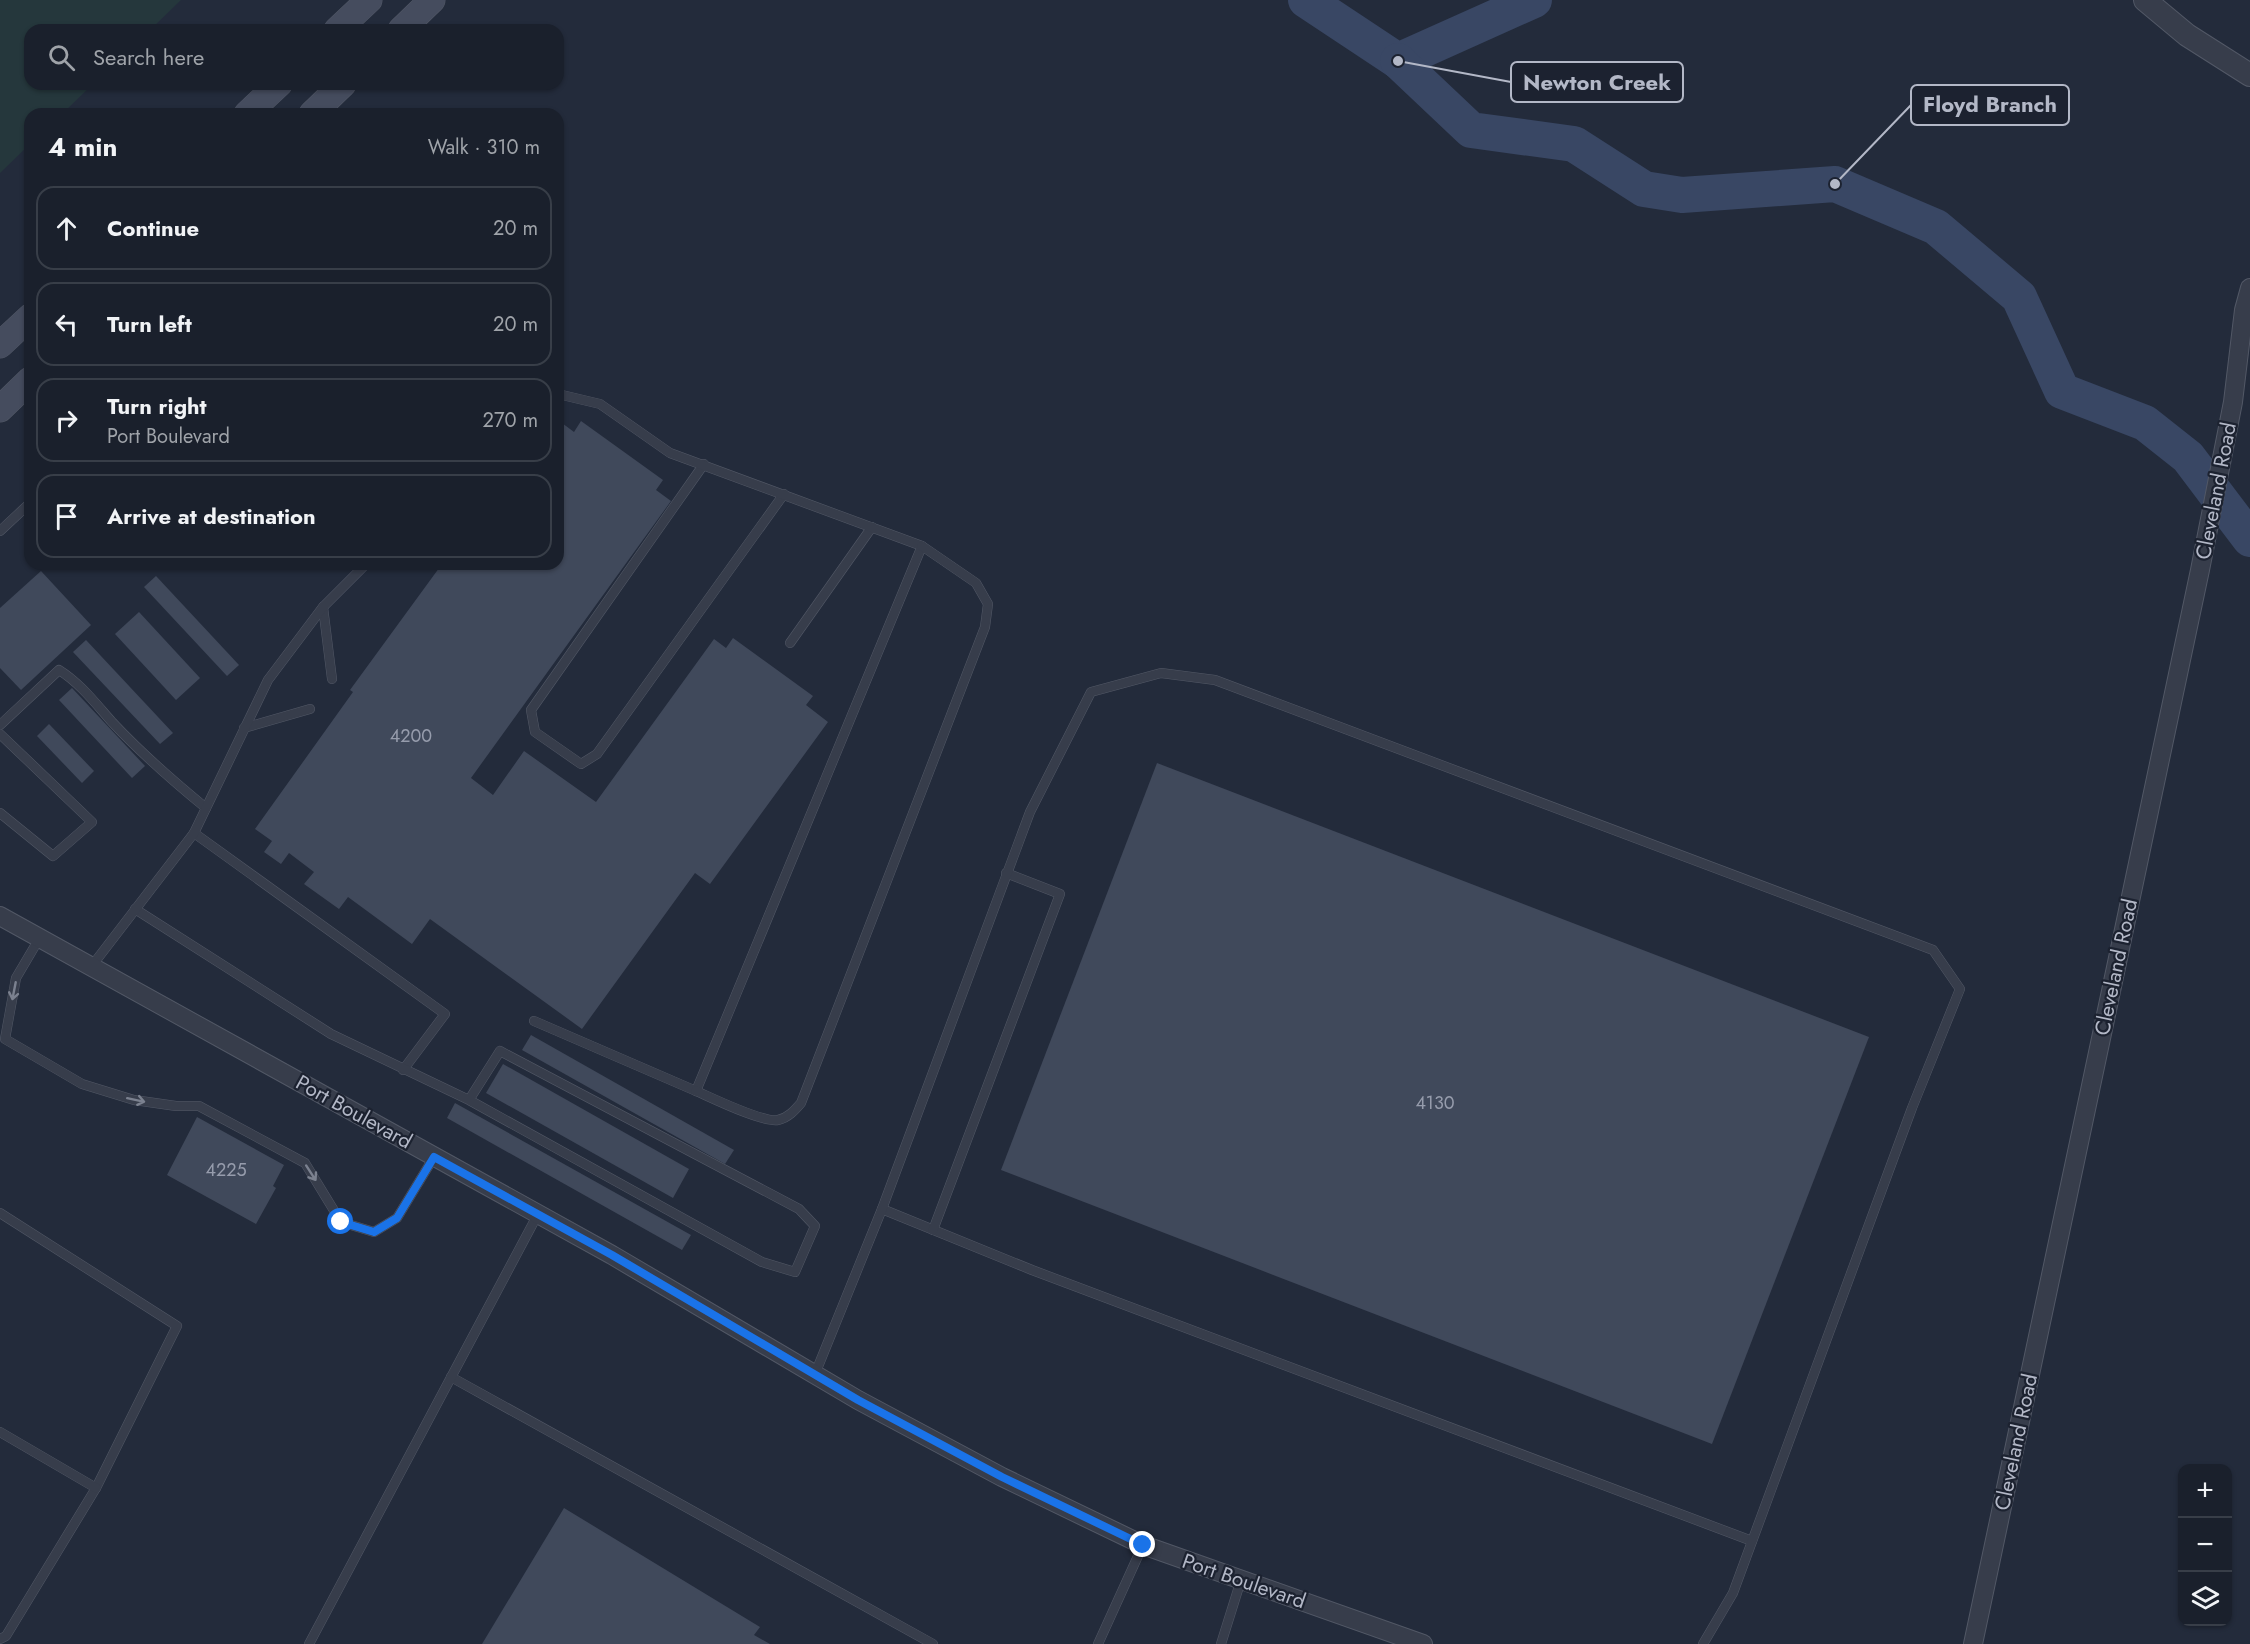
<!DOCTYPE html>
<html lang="en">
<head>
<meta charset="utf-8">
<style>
  :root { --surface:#1a202c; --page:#232834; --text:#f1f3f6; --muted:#9fa3a9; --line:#383e48 }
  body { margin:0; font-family:Jost,sans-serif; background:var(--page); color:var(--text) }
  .controls { position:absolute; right:18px; bottom:18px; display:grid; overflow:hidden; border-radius:12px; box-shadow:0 2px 4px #0004 }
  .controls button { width:54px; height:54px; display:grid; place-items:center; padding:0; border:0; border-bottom:2px solid var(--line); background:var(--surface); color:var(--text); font:30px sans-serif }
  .stop { position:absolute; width:18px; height:18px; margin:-14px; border:4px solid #1a73e8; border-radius:50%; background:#fff }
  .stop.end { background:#1a73e8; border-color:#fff; box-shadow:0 2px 6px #0008 }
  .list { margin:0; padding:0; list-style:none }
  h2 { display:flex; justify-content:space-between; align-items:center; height:78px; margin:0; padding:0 24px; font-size:26px }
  h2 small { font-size:20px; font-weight:400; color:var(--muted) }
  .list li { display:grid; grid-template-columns:39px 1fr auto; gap:18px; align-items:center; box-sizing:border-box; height:84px; margin:0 12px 12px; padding:0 12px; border:2px solid var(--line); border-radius:18px }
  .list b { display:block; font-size:22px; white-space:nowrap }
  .list p { margin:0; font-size:20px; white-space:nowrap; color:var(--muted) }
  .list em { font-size:20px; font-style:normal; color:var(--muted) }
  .icon { flex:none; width:33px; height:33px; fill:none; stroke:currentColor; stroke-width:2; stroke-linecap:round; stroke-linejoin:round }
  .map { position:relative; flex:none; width:2250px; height:1644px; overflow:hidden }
  .search { position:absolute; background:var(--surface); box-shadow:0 2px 4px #0004; left:24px; top:24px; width:540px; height:66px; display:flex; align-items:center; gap:15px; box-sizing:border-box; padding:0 21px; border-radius:18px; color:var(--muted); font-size:22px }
  .panel { position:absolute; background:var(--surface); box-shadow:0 2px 4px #0004; left:24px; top:108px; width:540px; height:462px; border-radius:18px }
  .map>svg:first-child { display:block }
  .green { fill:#25373c }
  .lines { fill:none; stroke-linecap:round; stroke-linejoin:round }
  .river { stroke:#394764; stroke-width:36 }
  .building { fill:#40495b }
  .service-casing { stroke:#525866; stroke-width:10 }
  .minor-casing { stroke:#525866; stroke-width:20 }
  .tertiary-casing { stroke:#525866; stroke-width:24 }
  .secondary-casing { stroke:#525866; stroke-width:27 }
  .service { stroke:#373d4b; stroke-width:9 }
  .minor { stroke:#373d4b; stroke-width:18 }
  .tertiary { stroke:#373d4b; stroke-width:22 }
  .secondary { stroke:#454c5e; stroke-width:26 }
  .oneway { stroke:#7b818f }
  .route { stroke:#1a73e8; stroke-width:8 }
  .labels { text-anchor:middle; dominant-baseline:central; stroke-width:4.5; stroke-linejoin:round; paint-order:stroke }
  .number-label { font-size:18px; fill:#969cac }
  .street-label { font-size:21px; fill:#b3b8c7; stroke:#1c2230 }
  .leader { fill:none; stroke:#b3b8c7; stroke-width:2 }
  .callout-dot { fill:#b3b8c7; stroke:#1c2230; stroke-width:2 }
  .callout { fill:#1c2230; stroke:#b3b8c7; stroke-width:2 }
  .callout-label { font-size:22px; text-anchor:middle; font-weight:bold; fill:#b3b8c7 }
</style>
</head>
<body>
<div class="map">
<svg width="2250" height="1644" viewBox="0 0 2250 1644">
  <rect width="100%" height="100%" fill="#232b3b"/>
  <polygon class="green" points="0,0 181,0 150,30 30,30 30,84 93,84 62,114 30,114 30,144 0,173"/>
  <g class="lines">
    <g class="river">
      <polyline points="1306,0 1398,61 1534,0"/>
      <polyline points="1398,61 1471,130 1574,144 1644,189 1682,195 1835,184 1936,227 2019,297 2062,391 2145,423 2188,457 2250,539"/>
    </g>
  </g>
  <g class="building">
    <polygon points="558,420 574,432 581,421 663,480 656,490 671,501 471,778 493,795 524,751 596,802 714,639 726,648 733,638 813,696 806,705 828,722 710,884 695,873 582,1029 430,919 412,944 348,897 339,909 304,884 314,872 289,853 281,864 264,852 272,841 255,829 353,692 350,690 442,564 558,564"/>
    <polygon points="41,571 91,625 21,690 0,668 0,608"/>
    <polygon points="156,576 239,665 227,676 144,587"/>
    <polygon points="139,612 200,678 176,700 115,634"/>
    <polygon points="86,640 173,733 160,744 73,652"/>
    <polygon points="72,688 145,766 132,778 59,700"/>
    <polygon points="49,724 94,771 82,783 37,736"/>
    <polygon points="1157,763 1869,1037 1712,1444 1001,1170"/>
    <polygon points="531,1035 734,1150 725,1164 522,1050"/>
    <polygon points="503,1064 689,1169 673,1198 486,1093"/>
    <polygon points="455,1103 691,1235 682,1250 447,1118"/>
    <polygon points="197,1117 284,1165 273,1186 276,1188 256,1224 167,1175"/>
    <polygon points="564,1508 760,1627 754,1635 770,1644 482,1644"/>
  </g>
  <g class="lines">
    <g class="service-casing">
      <g id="service">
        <polyline points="704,464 531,710 535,732 581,764 597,754 784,494"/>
        <polyline points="0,531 30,503"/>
        <polyline points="323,607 332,679"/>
        <polyline points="790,643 872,527"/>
        <path d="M0 725 59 670C80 683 96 704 112 722 141 753 173 781 206 808"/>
        <polyline points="244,728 310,709"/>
        <polyline points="0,734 92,822 53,856 0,813"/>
        <polyline points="194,833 445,1014 403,1070"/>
        <polyline points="135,909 331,1034 469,1100 762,1262 795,1272 815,1226 799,1209 500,1051 469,1100"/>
        <polyline points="39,939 16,978 5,1039 82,1084 134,1100 176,1106 199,1106 305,1163 341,1222 374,1232 397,1218 434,1157"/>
        <polyline points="91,967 194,833 268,680 323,607 366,564"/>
        <polyline points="534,1021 696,1091 922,546 670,453 600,404 558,394"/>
        <path d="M696 1091C712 1098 763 1123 778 1120 788 1118 795 1110 801 1103L985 627 988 604 976 583 922 546"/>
        <polyline points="882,1209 1032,1270 1752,1541"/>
        <polyline points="0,1213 177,1326 96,1488 6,1636 0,1639"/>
        <polyline points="933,1230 1060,894 1006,873"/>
        <polyline points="815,1374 882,1209 1030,812 1091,692 1161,673 1215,680 1933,950 1960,989 1912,1108 1733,1593 1703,1644"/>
        <polyline points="451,1377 933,1644"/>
        <polyline points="0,1432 96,1488"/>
        <polyline points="309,1644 538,1214"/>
        <polyline points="1098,1644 1143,1545"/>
        <polyline points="1221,1644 1241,1580"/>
      </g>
    </g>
    <g class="minor-casing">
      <g id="minor">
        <polyline points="0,916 612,1255 858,1400 1002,1477 1143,1545 1423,1644"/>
        <polyline points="1973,1644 2200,570 2233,402 2244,310 2250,288"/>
      </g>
    </g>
    <g class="tertiary-casing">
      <polyline id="tertiary" points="2145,0 2187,35 2250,75"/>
    </g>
    <g class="secondary-casing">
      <g id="secondary">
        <polyline points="337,30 369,0"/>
        <polyline points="401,30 432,0"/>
        <polyline points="247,114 279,84"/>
        <polyline points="312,114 343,84"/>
        <polyline points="0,345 30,317"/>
        <polyline points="0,409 30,380"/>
      </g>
    </g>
    <use href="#service" class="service"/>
    <use href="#minor" class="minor"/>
    <use href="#tertiary" class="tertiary"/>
    <use href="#secondary" class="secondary"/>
  </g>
  <defs><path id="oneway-shaft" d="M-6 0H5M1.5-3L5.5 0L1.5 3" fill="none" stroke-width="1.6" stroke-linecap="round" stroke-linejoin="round" transform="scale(1.5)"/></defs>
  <g class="oneway">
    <use href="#oneway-shaft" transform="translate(14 991) rotate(101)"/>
    <use href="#oneway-shaft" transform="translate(136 1100) rotate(12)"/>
    <use href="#oneway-shaft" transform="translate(311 1173) rotate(57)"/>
  </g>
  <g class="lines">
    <polyline class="route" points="341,1222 374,1232 397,1218 434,1157 612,1255 858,1400 1002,1477 1143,1545"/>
  </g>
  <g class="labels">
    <g class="number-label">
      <text x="411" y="736">4200</text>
      <text x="1435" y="1103">4130</text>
      <text x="226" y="1170">4225</text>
    </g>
    <g class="street-label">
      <text transform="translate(2216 491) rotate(-79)">Cleveland Road</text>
      <text transform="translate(2116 967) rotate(-78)">Cleveland Road</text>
      <text transform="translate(354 1112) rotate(29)">Port Boulevard</text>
      <text transform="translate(2016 1442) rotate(-78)">Cleveland Road</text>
      <text transform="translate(1244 1581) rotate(19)">Port Boulevard</text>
    </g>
  </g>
  <path class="leader" d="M1398 61L1511 82M1835 184L1911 105"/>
  <g class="callout-dot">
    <circle cx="1398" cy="61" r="6"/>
    <circle cx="1835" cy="184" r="6"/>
  </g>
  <g class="callout">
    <rect x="1511" y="62" width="172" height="40" rx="6"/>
    <rect x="1911" y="85" width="158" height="40" rx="6"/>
  </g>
  <g class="callout-label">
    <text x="1597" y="90">Newton Creek</text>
    <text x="1990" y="112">Floyd Branch</text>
  </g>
</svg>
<div class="controls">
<button>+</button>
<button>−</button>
<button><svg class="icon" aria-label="layers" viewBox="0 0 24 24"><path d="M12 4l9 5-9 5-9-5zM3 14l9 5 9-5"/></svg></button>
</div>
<div class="stop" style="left:341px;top:1222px"></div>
<div class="stop end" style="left:1143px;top:1545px"></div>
<div class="search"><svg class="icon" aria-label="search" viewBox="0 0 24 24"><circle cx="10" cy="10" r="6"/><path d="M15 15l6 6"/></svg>Search here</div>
<section class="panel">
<h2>4 min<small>Walk · 310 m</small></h2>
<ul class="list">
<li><svg class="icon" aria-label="ahead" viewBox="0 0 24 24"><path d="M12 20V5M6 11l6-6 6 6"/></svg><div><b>Continue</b></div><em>20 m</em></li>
<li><svg class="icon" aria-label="left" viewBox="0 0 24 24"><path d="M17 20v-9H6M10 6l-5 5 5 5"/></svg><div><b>Turn left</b></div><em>20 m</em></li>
<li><svg class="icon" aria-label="right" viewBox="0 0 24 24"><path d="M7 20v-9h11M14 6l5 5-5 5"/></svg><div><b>Turn right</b><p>Port Boulevard</p></div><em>270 m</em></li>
<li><svg class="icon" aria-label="arrive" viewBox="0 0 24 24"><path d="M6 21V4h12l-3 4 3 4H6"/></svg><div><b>Arrive at destination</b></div></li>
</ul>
</section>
</div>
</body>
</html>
